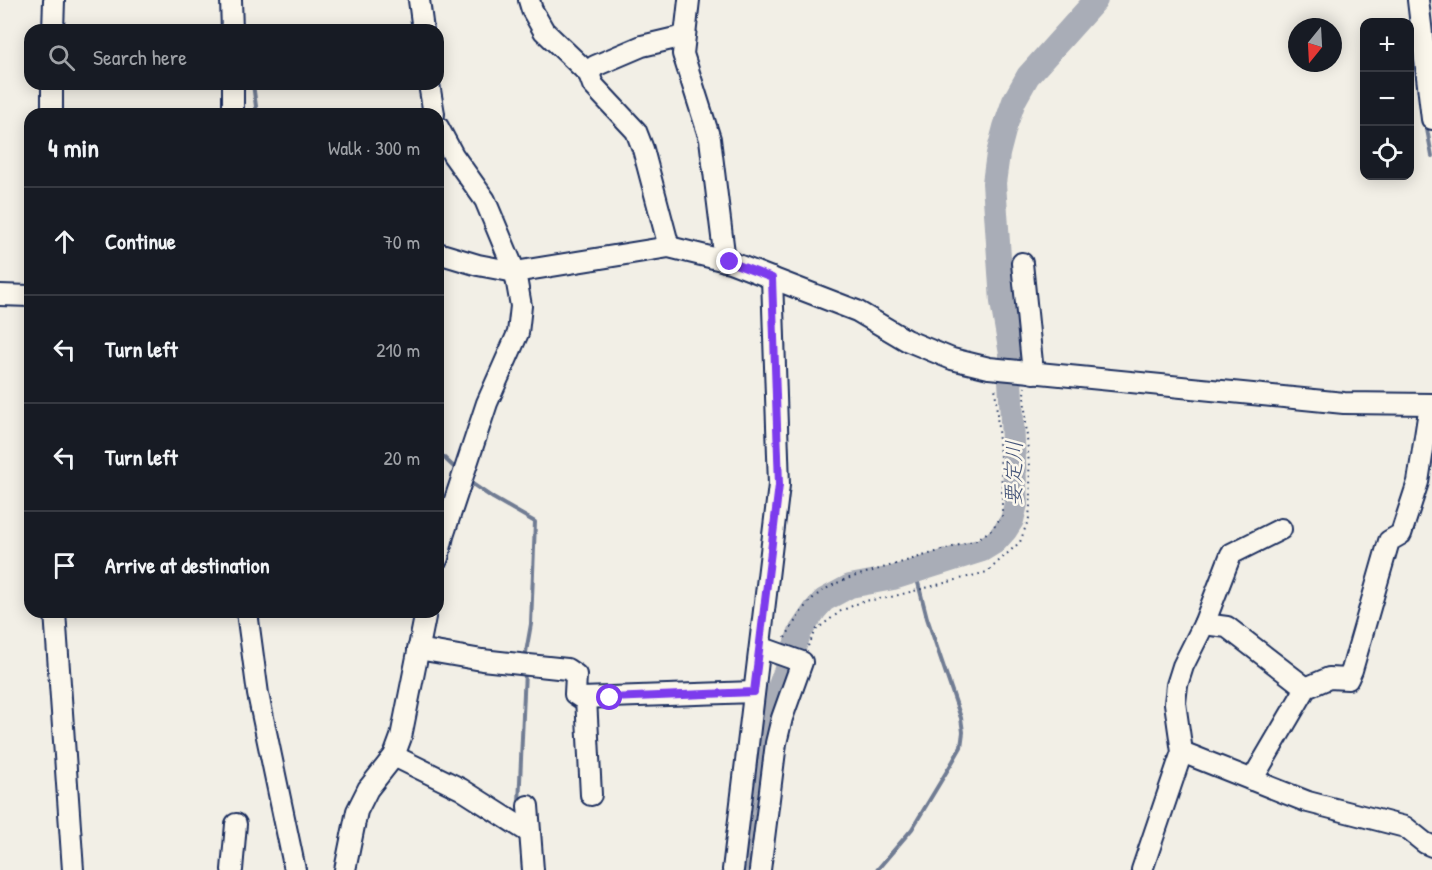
<!DOCTYPE html>
<html lang="en">
<head>
<meta charset="utf-8">
<style>
  :root { --surface:#171b24; --page:#20242c; --text:#f1f3f6; --muted:#9ea1a6; --line:#363941 }
  body { margin:0; font-family:"Patrick Hand","Klee One",sans-serif; background:var(--page); color:var(--text) }
  .controls { position:absolute; right:18px; top:18px; display:grid; overflow:hidden; border-radius:12px; box-shadow:0 3px 15px #0003 }
  .controls button { width:54px; height:54px; display:grid; place-items:center; padding:0; border:0; border-bottom:2px solid var(--line); background:var(--surface); color:var(--text); font:30px sans-serif }
  .compass { position:absolute; left:1288px; top:18px; width:54px; height:54px; border-radius:50%; background:var(--surface); box-shadow:0 3px 15px #0003; rotate:198deg }
  .stop { position:absolute; width:18px; height:18px; margin:-14px; border:4px solid #7c3aed; border-radius:50%; background:#fff }
  .stop.end { background:#7c3aed; border-color:#fff; box-shadow:0 2px 6px #0008 }
  .list { margin:0; padding:0; list-style:none }
  h2 { display:flex; justify-content:space-between; align-items:center; height:78px; margin:0; padding:0 24px; font-size:26px }
  h2 small { font-size:20px; font-weight:400; color:var(--muted) }
  .list li { display:grid; grid-template-columns:39px 1fr auto; gap:18px; align-items:center; box-sizing:border-box; height:108px; padding:0 24px; border-top:2px solid var(--line) }
  .list b { display:block; font-size:22px; white-space:nowrap }
  .list em { font-size:20px; font-style:normal; color:var(--muted) }
  .icon { flex:none; width:33px; height:33px; fill:none; stroke:currentColor; stroke-width:2; stroke-linecap:round; stroke-linejoin:round }
  .map { position:relative; flex:none; width:1432px; height:870px; overflow:hidden }
  .search { position:absolute; background:var(--surface); box-shadow:0 3px 15px #0003; left:24px; top:24px; width:420px; height:66px; display:flex; align-items:center; gap:15px; box-sizing:border-box; padding:0 21px; border-radius:18px; color:var(--muted); font-size:22px }
  .panel { position:absolute; background:var(--surface); box-shadow:0 3px 15px #0003; left:24px; top:108px; width:420px; height:510px; border-radius:18px }
  .map>svg:first-child { display:block }
  .lines { fill:none; stroke-linecap:round; stroke-linejoin:round }
  .stream { stroke:#707b93; stroke-width:4 }
  .river { stroke:#a9adb7; stroke-width:24 }
  .minor-casing { stroke:#1b2f5e; stroke-width:24 }
  .path { stroke:#1b2f5e; stroke-width:2; stroke-dasharray:1.5 4.5; stroke-linecap:butt }
  .minor { stroke:#fbf7ec; stroke-width:20 }
  .route { stroke:#7c3aed; stroke-width:8 }
  .labels { text-anchor:middle; dominant-baseline:central; stroke-width:5; stroke-linejoin:round; paint-order:stroke }
  .water-label { font-size:22px; font-style:italic; fill:#465579; stroke:#fbf7ec }
</style>
</head>
<body>
<div class="map">
<svg width="1432" height="870" viewBox="0 0 1432 870">
  <rect width="100%" height="100%" fill="#f2efe6"/>
  <filter id="ink" filterUnits="userSpaceOnUse"><feTurbulence type="fractalNoise" baseFrequency=".0167" numOctaves="2"/><feDisplacementMap in="SourceGraphic" scale="12" xChannelSelector="R" yChannelSelector="G"/><feConvolveMatrix kernelMatrix="1 2 1 2 8 2 1 2 1" color-interpolation-filters="sRGB"/></filter>
  <g filter="url(#ink)">
    <g class="lines">
      <g class="stream">
        <polyline points="253,84 257,114"/>
        <polyline points="1426,124 1432,156"/>
        <polyline points="438,452 457,470"/>
        <polyline points="468,481 493,498 535,522 531,624 525,658"/>
        <polyline points="519,804 525,671"/>
        <polyline points="522,856 523,870"/>
        <polyline points="877,870 912,829 953,761 961,747 963,732 961,718 927,618 915,571"/>
      </g>
      <polyline class="river" points="748,870 762,748 770,712 800,632 815,610 824,600 850,586 893,578 982,550 995,542 1005,531 1012,520 1016,504 1010,379 1011,354 1002,302 994,183 998,154 1005,127 1014,101 1028,76 1096,0"/>
      <g class="minor-casing">
        <g id="minor">
          <polyline points="231,0 232,30"/>
          <polyline points="419,0 423,30"/>
          <polyline points="529,0 532,10 544,31 589,74 593,85 636,131 643,149 669,247"/>
          <polyline points="689,0 683,54 710,139 725,261"/>
          <polyline points="1418,0 1432,119"/>
          <polyline points="53,30 54,0"/>
          <polyline points="589,74 595,66 642,46 684,36"/>
          <polyline points="233,84 233,114"/>
          <polyline points="429,84 434,114"/>
          <polyline points="52,114 52,84"/>
          <polyline points="438,127 453,155 485,200 515,272 521,306 518,333 487,403 443,536 438,558"/>
          <polyline points="438,253 478,265 515,272 669,247 730,262 857,311 906,340 952,359 989,368 1344,403 1432,404"/>
          <polyline points="1022,263 1033,373"/>
          <polyline points="0,295 30,296"/>
          <polyline points="55,612 73,870"/>
          <polyline points="247,612 258,694 295,870"/>
          <polyline points="1204,624 1227,627 1306,688"/>
          <polyline points="418,649 482,660 567,669 576,675 575,694 581,698 754,692"/>
          <polyline points="586,698 591,795"/>
          <polyline points="1182,752 1308,802 1405,827 1425,843 1432,846"/>
          <polyline points="394,756 461,789 530,833"/>
          <polyline points="1252,780 1306,688 1329,678 1348,679 1352,670 1389,541 1401,534 1418,482 1430,404"/>
          <polyline points="528,806 533,870"/>
          <polyline points="232,870 236,824"/>
          <polyline points="345,870 357,811 368,789 394,756 401,737 426,612"/>
          <polyline points="733,870 779,485 772,278"/>
          <polyline points="760,870 776,743 782,718 802,662 760,647"/>
          <polyline points="1142,870 1182,752 1175,703 1177,685 1183,666 1204,624 1231,554 1281,529"/>
        </g>
      </g>
      <g class="path">
        <path d="M785 638C805 605 809 595 846 579L976 540 991 530 1002 516V487L995 385"/>
        <polyline points="808,646 817,629 841,611 863,601 887,598 987,572 1020,542 1029,518 1031,495 1024,394 1025,387"/>
      </g>
      <use href="#minor" class="minor"/>
    </g>
  </g>
  <g class="lines" filter="url(#ink)">
    <polyline class="route" points="610,698 754,692 779,485 772,278 730,262"/>
  </g>
  <g class="labels">
    <g class="water-label">
      <text transform="translate(1013 473) rotate(-89)">要定川</text>
    </g>
  </g>
</svg>
<div class="controls">
<button>+</button>
<button>−</button>
<button><svg class="icon" aria-label="locate" viewBox="0 0 24 24"><circle cx="12" cy="12" r="6"/><path d="M12 2v4M12 18v4M2 12h4M18 12h4"/></svg></button>
</div>
<svg class="compass" viewBox="-18 -18 36 36"><path d="M0-13l5 13h-10z" fill="#e53935"/><path d="M0 13l5-13h-10z" fill="#9ea1a6"/></svg>
<div class="stop" style="left:610px;top:698px"></div>
<div class="stop end" style="left:730px;top:262px"></div>
<div class="search"><svg class="icon" aria-label="search" viewBox="0 0 24 24"><circle cx="10" cy="10" r="6"/><path d="M15 15l6 6"/></svg>Search here</div>
<section class="panel">
<h2>4 min<small>Walk · 300 m</small></h2>
<ul class="list">
<li><svg class="icon" aria-label="ahead" viewBox="0 0 24 24"><path d="M12 20V5M6 11l6-6 6 6"/></svg><div><b>Continue</b></div><em>70 m</em></li>
<li><svg class="icon" aria-label="left" viewBox="0 0 24 24"><path d="M17 20v-9H6M10 6l-5 5 5 5"/></svg><div><b>Turn left</b></div><em>210 m</em></li>
<li><svg class="icon" aria-label="left" viewBox="0 0 24 24"><path d="M17 20v-9H6M10 6l-5 5 5 5"/></svg><div><b>Turn left</b></div><em>20 m</em></li>
<li><svg class="icon" aria-label="arrive" viewBox="0 0 24 24"><path d="M6 21V4h12l-3 4 3 4H6"/></svg><div><b>Arrive at destination</b></div></li>
</ul>
</section>
</div>
</body>
</html>
